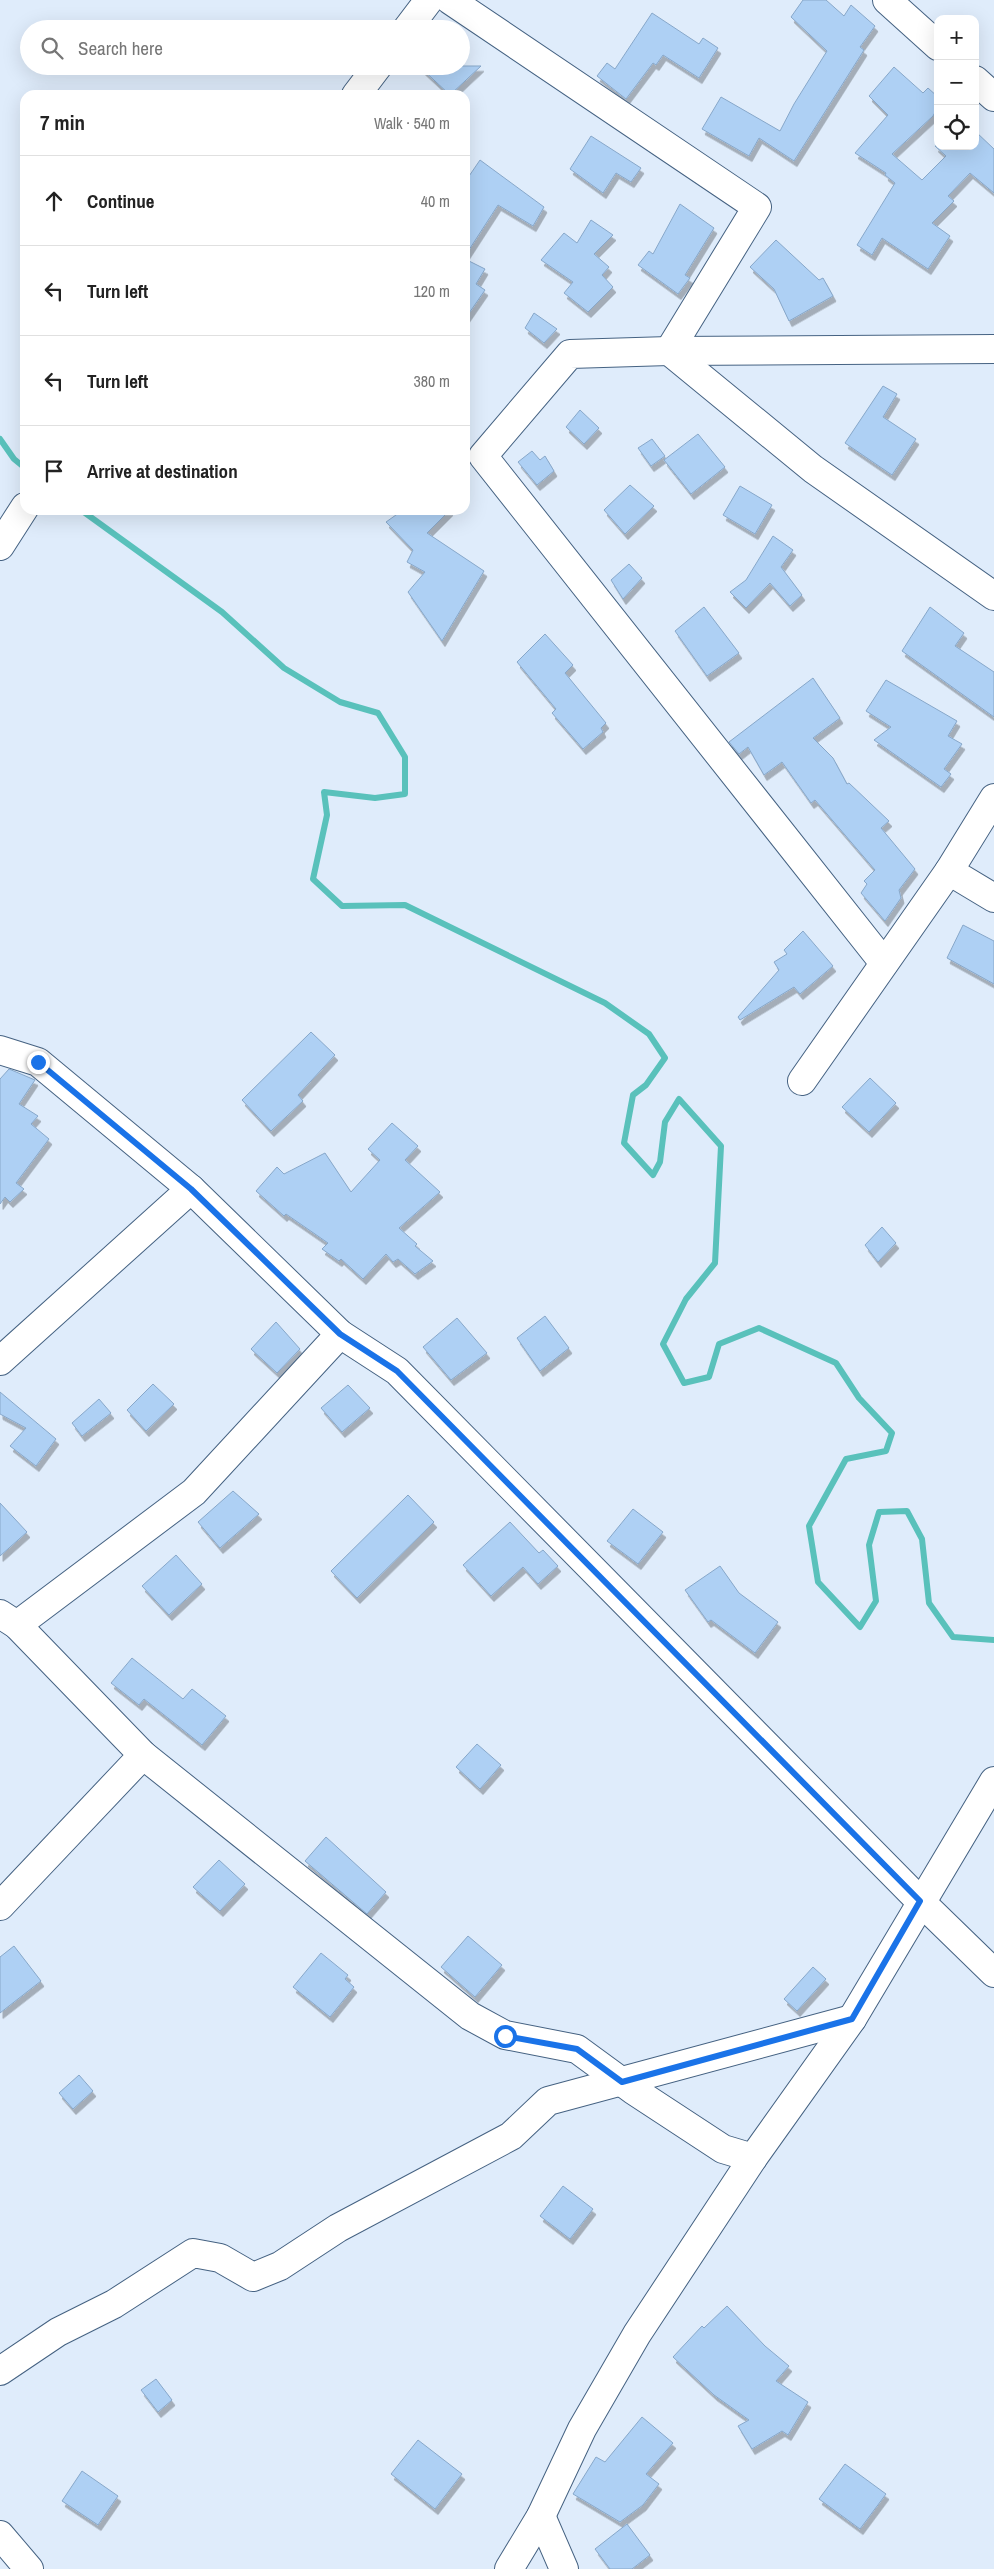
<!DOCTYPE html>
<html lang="en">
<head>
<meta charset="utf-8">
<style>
  :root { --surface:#fff; --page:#f2f2f2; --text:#222; --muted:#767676; --line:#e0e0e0 }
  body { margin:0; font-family:"Archivo Narrow",sans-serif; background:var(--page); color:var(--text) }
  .controls { position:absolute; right:15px; top:15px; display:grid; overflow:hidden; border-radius:10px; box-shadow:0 5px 20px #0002 }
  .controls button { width:45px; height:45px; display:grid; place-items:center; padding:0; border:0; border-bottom:1px solid var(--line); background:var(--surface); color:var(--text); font:25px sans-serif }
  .stop { position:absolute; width:15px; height:15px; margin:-11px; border:4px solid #1a73e8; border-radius:50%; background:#fff }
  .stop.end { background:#1a73e8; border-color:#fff; box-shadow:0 1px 5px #0008 }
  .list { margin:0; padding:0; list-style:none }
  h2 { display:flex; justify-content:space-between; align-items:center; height:65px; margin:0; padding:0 20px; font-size:21px }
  h2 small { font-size:16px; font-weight:400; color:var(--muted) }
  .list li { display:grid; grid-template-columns:32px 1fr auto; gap:15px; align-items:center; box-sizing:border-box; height:90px; padding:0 20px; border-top:1px solid var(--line) }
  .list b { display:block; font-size:19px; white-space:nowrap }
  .list em { font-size:16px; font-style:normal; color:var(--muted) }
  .icon { flex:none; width:28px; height:28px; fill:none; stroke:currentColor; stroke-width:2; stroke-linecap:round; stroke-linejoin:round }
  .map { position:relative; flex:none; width:994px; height:2569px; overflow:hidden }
  .search { position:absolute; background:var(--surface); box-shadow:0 5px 20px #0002; left:20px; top:20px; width:450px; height:55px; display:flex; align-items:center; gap:12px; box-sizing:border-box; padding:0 18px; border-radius:28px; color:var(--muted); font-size:19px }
  .panel { position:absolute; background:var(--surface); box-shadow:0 5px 20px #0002; left:20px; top:90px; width:450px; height:425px; border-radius:15px }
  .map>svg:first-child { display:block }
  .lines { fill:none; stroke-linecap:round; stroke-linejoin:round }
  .stream { stroke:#59c1bb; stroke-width:6 }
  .building { fill:#aed0f4; stroke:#87a7c9; filter:url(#shadow) }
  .minor-casing { stroke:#456282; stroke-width:30 }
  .minor { stroke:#fff; stroke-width:28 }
  .route { stroke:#1a73e8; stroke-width:6 }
</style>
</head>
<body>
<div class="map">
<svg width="994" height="2569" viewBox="0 0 994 2569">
  <defs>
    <filter id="shadow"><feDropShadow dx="3" dy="5.5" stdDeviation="0" flood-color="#0004"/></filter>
  </defs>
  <rect width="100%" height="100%" fill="#dfecfb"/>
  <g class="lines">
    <g class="stream">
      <polyline points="0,439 14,459 25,468"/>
      <polyline points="81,510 222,612 284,668 340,702 378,713 405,757 405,794 375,798 324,792 327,815 313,879 342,906 405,905 605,1003 649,1034 665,1058 646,1085 633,1095 624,1143 653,1175 660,1162 665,1122 679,1099 721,1146 715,1263 686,1299 663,1344 684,1383 709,1377 719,1344 759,1328 836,1363 859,1398 892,1433 886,1451 846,1459 809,1526 818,1582 860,1627 876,1601 869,1545 879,1512 907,1511 922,1539 929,1603 953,1637 994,1640"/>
    </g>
  </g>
  <g class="building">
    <polygon points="803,0 826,0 844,16 851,5 875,26 860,47 864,50 794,161 759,138 749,156 702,129 721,97 780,131 794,104 827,51 791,17"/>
    <polygon points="652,13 699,44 703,38 718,48 699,78 663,55 656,65 653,63 626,99 597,76 607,63 615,69"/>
    <polygon points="419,66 481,66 450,95"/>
    <polygon points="894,67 923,93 928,88 938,97 938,107 933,116 892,154 922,180 946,156 935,146 975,146 975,131 994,149 994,193 970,173 948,196 954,201 932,223 950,236 928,269 882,238 872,255 857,245 895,183 885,175 886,173 855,153 888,115 869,96"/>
    <polygon points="591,136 641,168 631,182 616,173 603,193 570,169"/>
    <polygon points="480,160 544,207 533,226 498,205 465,256 465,182"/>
    <polygon points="680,204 714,228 685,275 690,278 678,294 638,265 649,251 653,254"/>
    <polygon points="591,220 613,235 594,254 609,267 602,275 613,287 588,312 564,293 573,282 541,260 564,233 577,243"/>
    <polygon points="776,240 819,280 823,278 833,296 789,321 774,289 750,267"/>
    <polygon points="465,259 485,269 476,284 485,290 465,319"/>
    <polygon points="534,313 557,329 544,343 525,328"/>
    <polygon points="883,386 897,394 883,417 916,439 892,475 845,443"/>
    <polygon points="580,410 599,428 584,444 566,427"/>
    <polygon points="698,434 725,467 691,494 664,460"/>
    <polygon points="652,439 665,456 651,466 638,448"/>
    <polygon points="532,451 540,460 545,456 554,471 537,485 518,462"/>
    <polygon points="630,485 654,506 625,534 604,510"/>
    <polygon points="740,486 772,505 755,534 723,515"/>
    <polygon points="403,510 450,510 427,533 484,571 442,641 408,592 425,572 407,562 413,550 386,522"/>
    <polygon points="773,536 793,550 781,567 802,595 790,606 770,583 746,608 730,592 746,580"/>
    <polygon points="629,564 642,578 623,599 611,580"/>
    <polygon points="704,607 739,653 707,676 675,631"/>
    <polygon points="930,607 964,633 955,646 994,672 994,717 902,651"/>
    <polygon points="545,634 573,665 565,673 606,723 601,728 603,732 583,749 552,713 556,709 517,662"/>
    <polygon points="813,678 840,718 813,738 833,758 847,784 849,783 889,821 881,828 915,869 899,890 901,898 885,921 861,893 867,884 864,881 875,870 815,800 811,803 782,762 764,775 748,747 739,754 729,742"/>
    <polygon points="886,680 957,721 948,736 962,744 944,769 951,774 941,787 874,740 891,727 866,711"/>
    <polygon points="963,925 994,941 994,984 947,958"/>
    <polygon points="803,931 833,966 800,994 794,987 740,1020 738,1017 779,970 774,962 787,954 784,950"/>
    <polygon points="311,1032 335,1055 298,1095 303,1101 271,1131 242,1100"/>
    <polygon points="9,1069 35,1080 19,1104 38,1116 31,1124 49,1139 16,1183 24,1189 10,1202 5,1197 0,1204 0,1079"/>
    <polygon points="870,1078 896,1103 869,1132 842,1107"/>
    <polygon points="392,1123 418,1146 405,1160 440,1192 399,1228 417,1244 415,1246 433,1261 415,1274 398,1259 393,1262 386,1254 363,1279 341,1259 339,1261 322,1249 328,1243 286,1214 284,1216 256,1191 277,1167 284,1174 325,1153 351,1192 380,1160 368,1149"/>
    <polygon points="882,1227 896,1243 878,1262 865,1245"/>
    <polygon points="545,1316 569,1348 540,1371 517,1338"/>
    <polygon points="457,1318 487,1353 451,1380 423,1347"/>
    <polygon points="276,1322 300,1349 277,1373 251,1349"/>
    <polygon points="153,1384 174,1404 146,1431 127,1410"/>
    <polygon points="348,1385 370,1408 342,1432 321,1408"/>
    <polygon points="0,1392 56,1439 36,1466 10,1446 26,1428 0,1414"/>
    <polygon points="99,1399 111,1413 82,1436 72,1423"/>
    <polygon points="233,1491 259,1514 220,1548 198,1522"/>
    <polygon points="408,1495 434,1522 357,1598 331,1571"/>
    <polygon points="0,1503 27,1532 0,1556"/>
    <polygon points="633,1509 663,1532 638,1564 607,1541"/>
    <polygon points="510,1522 539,1553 543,1550 558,1566 538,1584 523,1567 491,1596 463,1565"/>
    <polygon points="176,1555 202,1584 169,1615 142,1586"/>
    <polygon points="720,1566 739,1593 778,1622 755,1653 711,1620 708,1622 685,1590"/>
    <polygon points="132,1658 183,1699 192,1689 226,1716 202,1745 144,1699 139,1705 111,1683"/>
    <polygon points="477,1744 501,1765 480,1789 456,1767"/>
    <polygon points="326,1837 386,1892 367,1914 305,1861"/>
    <polygon points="219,1860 245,1884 220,1911 193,1887"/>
    <polygon points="468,1936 502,1965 475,1997 441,1967"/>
    <polygon points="14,1946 41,1981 0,2013 0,1957"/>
    <polygon points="321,1953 348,1975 345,1979 354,1987 330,2017 293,1987"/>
    <polygon points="813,1967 826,1979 797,2011 784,1999"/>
    <polygon points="79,2075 93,2091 73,2109 59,2093"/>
    <polygon points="563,2186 593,2209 570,2239 540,2216"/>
    <polygon points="727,2306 765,2346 789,2366 776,2381 808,2402 788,2435 782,2431 752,2449 738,2426 749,2420 714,2395 673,2357 702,2326 704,2328"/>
    <polygon points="156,2379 172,2400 158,2412 141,2390"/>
    <polygon points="642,2417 673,2443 646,2474 659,2484 643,2505 620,2522 573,2494 596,2457 605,2462"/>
    <polygon points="418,2440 462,2474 435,2509 391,2474"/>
    <polygon points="845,2464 886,2494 860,2529 819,2499"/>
    <polygon points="82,2471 118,2496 98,2525 62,2501"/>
    <polygon points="627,2524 650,2555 632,2569 610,2569 595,2549"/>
  </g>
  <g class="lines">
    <g class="minor-casing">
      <g id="minor">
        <polyline points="450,0 757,207 669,351 813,469 994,596"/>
        <polyline points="887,0 938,46"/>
        <polyline points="407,29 429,0"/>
        <polyline points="975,80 994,97"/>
        <polyline points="356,95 378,66"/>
        <polyline points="0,546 25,507"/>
        <polyline points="949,871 994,898"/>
        <polyline points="884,963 483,456 570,354 669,351 994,349"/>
        <polyline points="0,1050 38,1062 191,1189 340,1334 397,1371 920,1901 994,1973"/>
        <polyline points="802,1081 949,871 994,798"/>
        <polyline points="0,1361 191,1189"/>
        <polyline points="0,1614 17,1625 143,1755 470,2016 505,2035 577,2049 633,2090 723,2149 753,2158"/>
        <polyline points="17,1625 194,1492 340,1334"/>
        <polyline points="0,1906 143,1755"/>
        <polyline points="0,2371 58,2332 114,2304 193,2253 220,2258 253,2277 280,2266 338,2228 511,2136 548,2101 852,2019"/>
        <polyline points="541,2516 564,2569"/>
        <polyline points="0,2535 29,2569"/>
        <polyline points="509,2569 541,2516 582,2429 637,2334 753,2158 852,2019 994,1781"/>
      </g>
    </g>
    <use href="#minor" class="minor"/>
  </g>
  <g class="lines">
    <polyline class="route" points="38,1062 191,1189 340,1334 397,1371 920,1901 852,2019 622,2082 577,2049 505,2036"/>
  </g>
</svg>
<div class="controls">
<button>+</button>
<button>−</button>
<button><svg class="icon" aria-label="locate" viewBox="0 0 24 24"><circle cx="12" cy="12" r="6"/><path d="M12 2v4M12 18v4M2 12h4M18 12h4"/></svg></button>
</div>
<div class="stop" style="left:505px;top:2036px"></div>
<div class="stop end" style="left:38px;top:1062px"></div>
<div class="search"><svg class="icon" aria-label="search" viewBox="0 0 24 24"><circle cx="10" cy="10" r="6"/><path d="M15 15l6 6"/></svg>Search here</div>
<section class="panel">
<h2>7 min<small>Walk · 540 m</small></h2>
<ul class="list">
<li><svg class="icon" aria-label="ahead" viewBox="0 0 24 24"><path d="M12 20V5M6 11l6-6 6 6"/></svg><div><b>Continue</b></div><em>40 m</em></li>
<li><svg class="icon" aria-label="left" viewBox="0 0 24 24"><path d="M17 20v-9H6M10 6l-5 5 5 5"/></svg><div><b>Turn left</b></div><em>120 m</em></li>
<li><svg class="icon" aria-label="left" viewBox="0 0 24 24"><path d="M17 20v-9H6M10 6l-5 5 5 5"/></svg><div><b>Turn left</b></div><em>380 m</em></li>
<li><svg class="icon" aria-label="arrive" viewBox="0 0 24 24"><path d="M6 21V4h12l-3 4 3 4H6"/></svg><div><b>Arrive at destination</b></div></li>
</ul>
</section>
</div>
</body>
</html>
